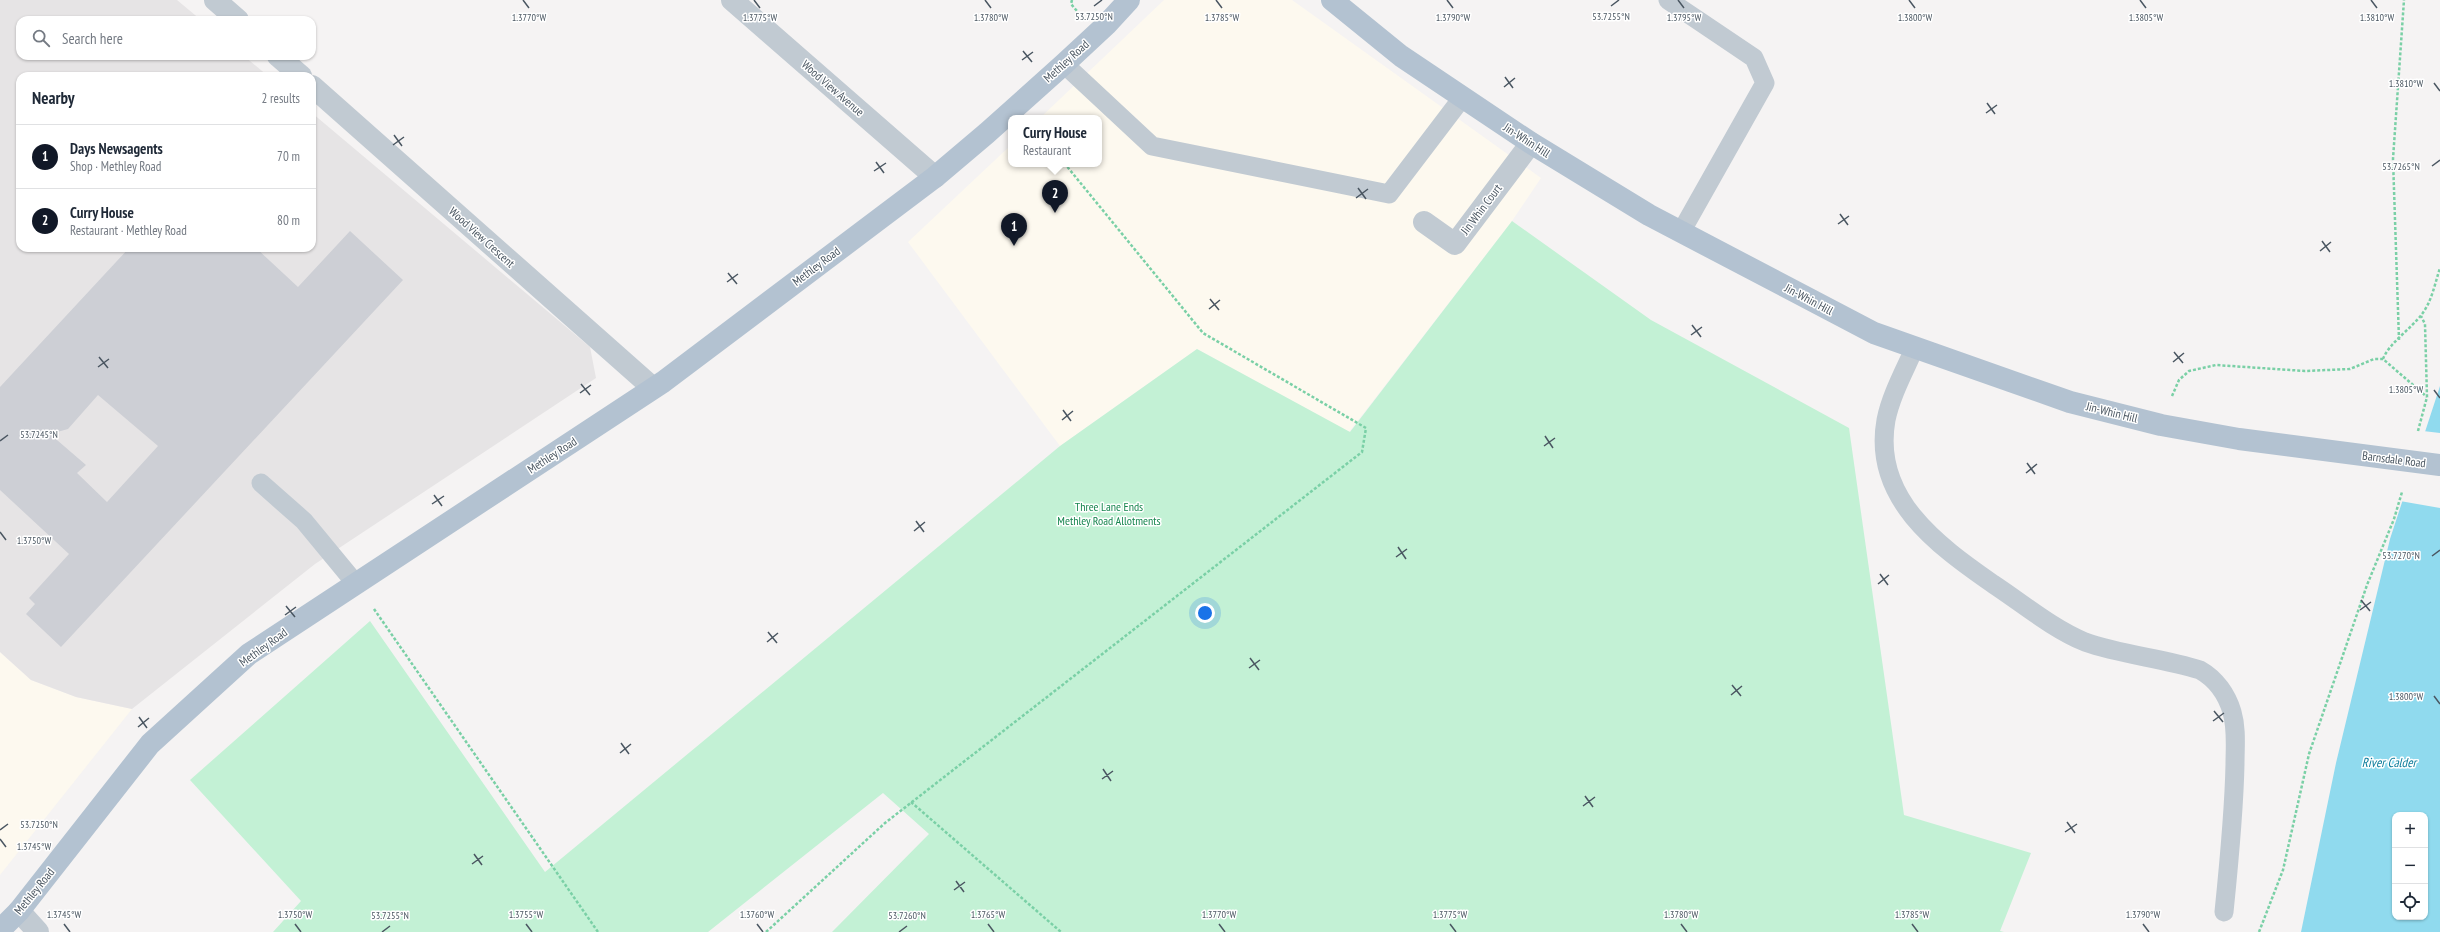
<!DOCTYPE html>
<html lang="en">
<head>
<meta charset="utf-8">
<style>
  :root { --surface:#fff; --page:#f6f6f7; --text:#1f2937; --muted:#747a83; --line:#e0e1e3; --accent:#111827 }
  body { margin:0; font-family:"PT Sans Narrow",sans-serif; background:var(--page); color:var(--text) }
  .controls { position:absolute; right:12px; bottom:12px; display:grid; overflow:hidden; border-radius:8px; box-shadow:0 1px 3px #0004 }
  .controls button { width:36px; height:36px; display:grid; place-items:center; padding:0; border:0; border-bottom:1px solid var(--line); background:var(--surface); color:var(--text); font:20px sans-serif }
  .you { position:absolute; left:1205px; top:613px; width:14px; height:14px; margin:-10px; border:3px solid #fff; border-radius:50%; background:#1a73e8; box-shadow:0 0 0 6px #1a73e833 }
  .badge { display:grid; place-items:center; width:26px; height:26px; border-radius:50%; background:var(--accent); color:#fff; font-size:13px; font-weight:700 }
  .pin { position:absolute; translate:-50% -33px; filter:drop-shadow(0 1px 2px #0008) }
  .pin::after { content:''; position:absolute; top:21px; width:14px; height:12px; background:inherit; clip-path:polygon(0 0,100% 0,50% 100%) }
  .popup { position:absolute; left:1008px; top:115px; width:94px; height:52px; box-sizing:border-box; display:grid; place-content:center; border-radius:8px; background:var(--surface); filter:drop-shadow(0 1px 3px #0005); font-size:13px; white-space:nowrap; color:var(--muted) }
  .popup b { font-size:15px; color:var(--text) }
  .popup::after { content:''; position:absolute; left:50%; top:100%; margin-left:-8px; border:8px solid transparent; border-top-color:var(--surface) }
  .list { margin:0; padding:0; list-style:none }
  h2 { display:flex; justify-content:space-between; align-items:center; height:52px; margin:0; padding:0 16px; font-size:17px }
  h2 small { font-size:13px; font-weight:400; color:var(--muted) }
  .list li { display:grid; grid-template-columns:26px 1fr auto; gap:12px; align-items:center; box-sizing:border-box; height:64px; padding:0 16px; border-top:1px solid var(--line) }
  .list b { display:block; font-size:15px; white-space:nowrap }
  .list p { margin:0; font-size:13px; white-space:nowrap; color:var(--muted) }
  .list em { font-size:13px; font-style:normal; color:var(--muted) }
  .icon { flex:none; width:22px; height:22px; fill:none; stroke:currentColor; stroke-width:2; stroke-linecap:round; stroke-linejoin:round }
  .map { position:relative; flex:none; width:2440px; height:932px; overflow:hidden }
  .search { position:absolute; background:var(--surface); box-shadow:0 1px 3px #0004; left:16px; top:16px; width:300px; height:44px; display:flex; align-items:center; gap:10px; box-sizing:border-box; padding:0 14px; border-radius:12px; color:var(--muted); font-size:15px }
  .panel { position:absolute; background:var(--surface); box-shadow:0 1px 3px #0004; left:16px; top:72px; width:300px; height:180px; border-radius:12px }
  .map>svg:first-child { display:block }
  .commercial { fill:#fdf9ef }
  .education { fill:#e6e4e5 }
  .green { fill:#c3f1d5 }
  .water { fill:#90daee; fill-rule:evenodd }
  .pier { fill:#f5f3f3 }
  .building { fill:#cdcfd5; fill-rule:evenodd }
  .lines { fill:none; stroke-linecap:round; stroke-linejoin:round }
  .path { stroke:#7ad0a6; stroke-width:2.5; stroke-dasharray:3 2; stroke-linecap:butt }
  .service { stroke:#c1cad2; stroke-width:19 }
  .minor { stroke:#c1cad2; stroke-width:22 }
  .primary { stroke:#b3c2d1; stroke-width:22 }
  .ticks { fill:none; stroke:#4a5661; stroke-width:1.5 }
  .labels { text-anchor:middle; dominant-baseline:central; stroke-width:3; stroke-linejoin:round; paint-order:stroke }
  .street-label { font-size:12px; fill:#4a5661; stroke:#fff }
  .park-label { font-size:12px; fill:#17864f; stroke:#fff }
  .water-label { font-size:13px; font-style:italic; fill:#0c7c9b; stroke:#fff }
  .ticks-label { font-size:10px; text-anchor:middle; fill:#4a5661; stroke:#fff; stroke-width:3; stroke-linejoin:round; paint-order:stroke }
</style>
</head>
<body>
<div class="map">
<svg width="2440" height="932" viewBox="0 0 2440 932">
  <rect width="100%" height="100%" fill="#f5f3f3"/>
  <g class="commercial">
    <polygon points="1164,0 1292,0 1541,178 1512,221 1349,432 1197,349 1060,446 908,242 1011,145 1011,164 1099,164 1099,118 1040,118"/>
    <polygon points="0,652 31,680 76,697 132,709 0,875"/>
  </g>
  <polygon class="education" points="0,0 177,0 201,20 20,20 20,56 244,56 268,76 20,76 20,248 312,248 312,113 590,347 596,378 315,564 132,709 76,697 31,680 0,652"/>
  <polygon class="green" points="1512,221 1651,320 1849,428 1904,815 2031,853 2000,931 2004,932 832,932 929,834 883,793 708,932 273,932 301,901 190,780 370,621 545,872 1060,446 1197,349 1350,432"/>
  <path class="water" d="M2440 386V932H2301L2336 763 2390 539ZM2395 815H2425V917H2395Z"/>
  <polygon class="pier" points="2423,431 2440,433 2440,508 2400,501"/>
  <path class="building" d="M350 231 403 280 61 647 26 614 35 604 29 598 69 554 0 490V387L129 248H256L298 287ZM98 395 158 446 107 502 77 473 86 465 50 434 68 429Z"/>
  <g class="lines">
    <g class="path">
      <polyline points="1072,0 1071,4 1077,11"/>
      <polyline points="2399,340 2393,159 2404,0"/>
      <path d="M2383 359C2389 343 2411 329 2422 314 2432 301 2435 283 2440 268"/>
      <polyline points="2172,396 2179,380 2189,371 2216,365 2305,371 2350,369 2374,359 2383,359 2427,397"/>
      <polyline points="2418,431 2427,397 2425,324 2421,316"/>
      <polyline points="374,609 598,932"/>
      <polyline points="911,802 1061,932"/>
      <polyline points="766,932 885,823 1362,452 1366,428 1203,333 1065,164"/>
      <polyline points="2259,932 2283,870 2309,754 2367,585 2394,519 2402,492"/>
    </g>
    <g class="service">
      <polyline points="1668,0 1754,58 1765,83 1681,232"/>
      <polyline points="1064,64 1152,146 1389,194 1462,98"/>
      <path d="M1915 347C1905 370 1891 395 1886 420 1872 498 1937 545 1993 584 2022 603 2053 629 2085 642 2122 655 2162 658 2200 670 2216 679 2227 695 2232 712 2237 729 2235 747 2235 764 2234 814 2229 863 2224 912"/>
      <polyline points="261,483 304,521 356,584"/>
    </g>
    <g class="minor">
      <polyline points="215,0 238,20"/>
      <polyline points="732,0 935,177"/>
      <polyline points="278,56 301,76"/>
      <polyline points="312,86 653,388"/>
      <polyline points="1424,222 1455,244 1531,143"/>
      <polyline points="19,911 38,932"/>
    </g>
    <g class="primary">
      <polyline points="1332,0 1401,56 1531,143 1649,215 1874,333 2070,402 2161,425 2239,439 2440,465"/>
      <polyline points="0,930 19,911 150,744 249,654 663,382 935,177 987,133 1064,64 1106,25 1129,0"/>
    </g>
  </g>
  <path class="ticks" d="M523 0 529 8M754 0 760 8M985 0 991 8M1216 0 1222 8M1447 0 1453 8M1678 0 1684 8M1909 0 1915 8M2140 0 2146 8M2371 0 2377 8M1094 6 1102 0M1611 6 1619 0M1023 51 1032 62M1022 60 1033 52M1505 77 1513 88M2434 83 2440 91M1504 87 1515 78M1987 103 1995 114M1986 113 1997 105M394 135 402 146M393 145 404 137M876 162 884 173M2432 166 2440 160M874 171 886 163M1358 188 1366 199M1356 198 1368 189M1840 214 1848 225M1838 224 1849 216M2322 241 2330 252M2320 251 2331 242M728 273 737 284M727 282 738 274M1210 299 1219 310M1209 309 1220 300M1692 325 1701 337M1691 335 1702 327M2174 352 2183 363M99 357 108 368M2173 362 2184 353M98 367 109 359M581 384 590 395M2434 390 2440 398M580 393 591 385M1063 410 1071 421M1062 420 1073 411M1545 436 1553 448M0 441 8 435M1544 446 1555 438M2027 463 2035 474M2026 473 2037 464M434 495 442 506M432 504 444 496M916 521 924 532M914 531 925 522M0 532 6 540M1398 547 1406 559M2432 556 2440 550M1396 557 1407 549M1880 574 1888 585M1878 584 1889 575M2361 600 2370 611M286 606 295 617M2360 610 2371 602M285 615 296 607M768 632 777 643M767 642 778 633M1250 658 1259 670M1249 668 1260 660M1732 685 1741 696M1731 695 1742 686M2434 696 2440 704M2214 711 2223 722M139 717 147 728M2213 721 2224 713M138 727 149 718M621 743 629 754M620 753 631 744M1103 769 1111 781M1102 779 1113 771M1585 796 1593 807M1583 806 1595 797M2067 822 2075 833M0 830 8 824M2065 832 2077 824M0 839 6 847M474 854 482 865M472 864 483 856M956 881 964 892M954 890 965 882M64 924 70 932M295 924 301 932M526 924 532 932M757 924 763 932M988 924 994 932M1219 924 1225 932M1450 924 1456 932M1681 924 1687 932M1912 924 1918 932M2143 924 2149 932M382 932 390 926M899 932 907 926"/>
  <g class="labels">
    <g class="street-label">
      <text transform="translate(1066 61) rotate(-42)">Methley Road</text>
      <text transform="translate(833 88) rotate(41)">Wood View Avenue</text>
      <text transform="translate(1527 140) rotate(33)">Jin-Whin Hill</text>
      <text transform="translate(1481 209) rotate(-53)">Jin Whin Court</text>
      <text transform="translate(482 237) rotate(42)">Wood View Crescent</text>
      <text transform="translate(816 266) rotate(-37)">Methley Road</text>
      <text transform="translate(1809 299) rotate(28)">Jin-Whin Hill</text>
      <text transform="translate(2112 412) rotate(14)">Jin-Whin Hill</text>
      <text transform="translate(552 455) rotate(-33)">Methley Road</text>
      <text transform="translate(2394 459) rotate(7)">Barnsdale Road</text>
      <text transform="translate(263 647) rotate(-36)">Methley Road</text>
      <text transform="translate(34 891) rotate(-51)">Methley Road</text>
    </g>
    <g class="park-label">
      <text x="1109" y="506">Three Lane Ends<tspan x="1109" dy="14">Methley Road Allotments</tspan></text>
    </g>
    <g class="water-label">
      <text x="2389" y="762">River Calder</text>
    </g>
  </g>
  <g class="ticks-label">
    <text x="1094" y="20">53.7250°N</text>
    <text x="1611" y="20">53.7255°N</text>
    <text x="529" y="21">1.3770°W</text>
    <text x="760" y="21">1.3775°W</text>
    <text x="991" y="21">1.3780°W</text>
    <text x="1222" y="21">1.3785°W</text>
    <text x="1453" y="21">1.3790°W</text>
    <text x="1684" y="21">1.3795°W</text>
    <text x="1915" y="21">1.3800°W</text>
    <text x="2146" y="21">1.3805°W</text>
    <text x="2377" y="21">1.3810°W</text>
    <text x="2406" y="87">1.3810°W</text>
    <text x="2401" y="170">53.7265°N</text>
    <text x="2406" y="393">1.3805°W</text>
    <text x="39" y="438">53.7245°N</text>
    <text x="34" y="544">1.3750°W</text>
    <text x="2401" y="559">53.7270°N</text>
    <text x="2406" y="700">1.3800°W</text>
    <text x="39" y="828">53.7250°N</text>
    <text x="34" y="850">1.3745°W</text>
    <text x="64" y="918">1.3745°W</text>
    <text x="295" y="918">1.3750°W</text>
    <text x="526" y="918">1.3755°W</text>
    <text x="757" y="918">1.3760°W</text>
    <text x="988" y="918">1.3765°W</text>
    <text x="1219" y="918">1.3770°W</text>
    <text x="1450" y="918">1.3775°W</text>
    <text x="1681" y="918">1.3780°W</text>
    <text x="1912" y="918">1.3785°W</text>
    <text x="2143" y="918">1.3790°W</text>
    <text x="390" y="919">53.7255°N</text>
    <text x="907" y="919">53.7260°N</text>
  </g>
</svg>
<div class="controls">
<button>+</button>
<button>−</button>
<button><svg class="icon" aria-label="locate" viewBox="0 0 24 24"><circle cx="12" cy="12" r="6"/><path d="M12 2v4M12 18v4M2 12h4M18 12h4"/></svg></button>
</div>
<div class="you"></div>
<div class="pin badge" style="left:1014px;top:246px">1</div>
<div class="pin badge" style="left:1055px;top:213px">2</div>
<div class="popup"><b>Curry House</b>Restaurant</div>
<div class="search"><svg class="icon" aria-label="search" viewBox="0 0 24 24"><circle cx="10" cy="10" r="6"/><path d="M15 15l6 6"/></svg>Search here</div>
<section class="panel">
<h2>Nearby<small>2 results</small></h2>
<ul class="list">
<li><span class="badge">1</span><div><b>Days Newsagents</b><p>Shop · Methley Road</p></div><em>70 m</em></li>
<li><span class="badge">2</span><div><b>Curry House</b><p>Restaurant · Methley Road</p></div><em>80 m</em></li>
</ul>
</section>
</div>
</body>
</html>
